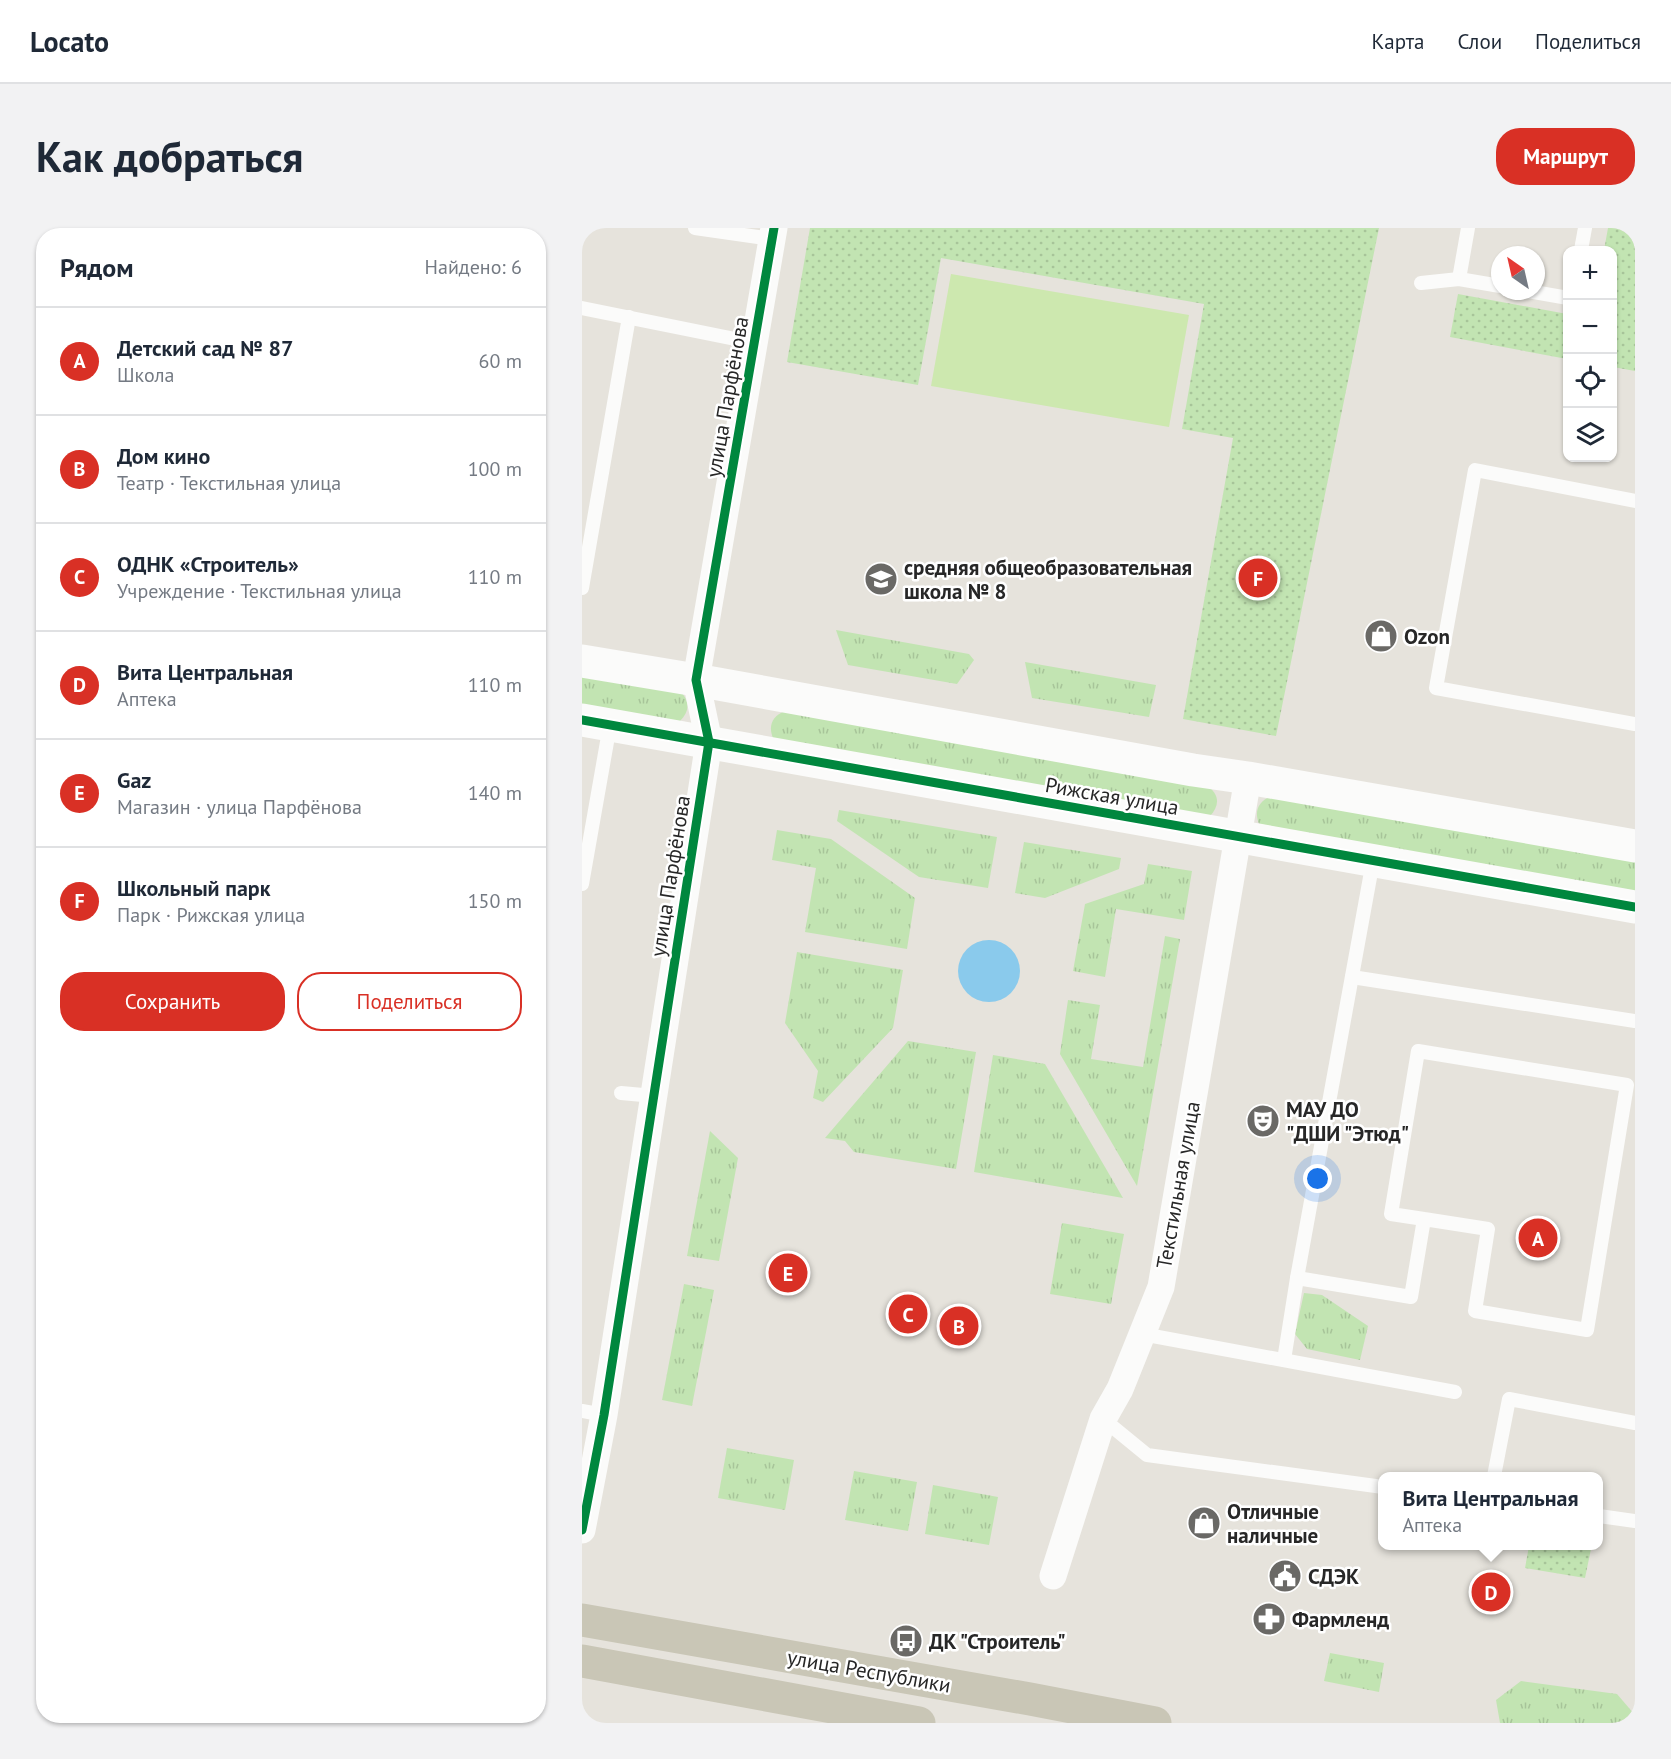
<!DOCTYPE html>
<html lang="ru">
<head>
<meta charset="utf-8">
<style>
  :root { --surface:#fff; --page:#f2f2f3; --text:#1f2937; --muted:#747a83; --line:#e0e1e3; --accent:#d93025 }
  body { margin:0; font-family:"PT Sans",sans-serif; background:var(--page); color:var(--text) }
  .controls { position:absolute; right:18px; top:18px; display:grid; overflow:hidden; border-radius:12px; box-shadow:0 2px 4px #0004 }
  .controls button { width:54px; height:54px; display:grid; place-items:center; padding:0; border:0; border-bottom:2px solid var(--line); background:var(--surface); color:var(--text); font:30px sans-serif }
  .compass { position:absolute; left:909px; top:18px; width:54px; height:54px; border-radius:50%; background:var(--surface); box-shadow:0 2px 4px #0004; rotate:326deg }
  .you { position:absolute; left:736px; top:951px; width:21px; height:21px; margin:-15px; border:4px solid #fff; border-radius:50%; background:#1a73e8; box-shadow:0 0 0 9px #1a73e833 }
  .badge { display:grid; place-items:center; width:39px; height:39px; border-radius:50%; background:var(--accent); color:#fff; font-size:20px; font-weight:700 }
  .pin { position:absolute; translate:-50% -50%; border:3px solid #fff; box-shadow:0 2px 6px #0006 }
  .popup { position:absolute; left:796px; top:1244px; width:225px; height:78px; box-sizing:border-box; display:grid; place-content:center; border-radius:12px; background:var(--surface); filter:drop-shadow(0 2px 4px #0005); font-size:20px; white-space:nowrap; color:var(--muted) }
  .popup b { font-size:22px; color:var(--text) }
  .popup::after { content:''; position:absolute; left:50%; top:100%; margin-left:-12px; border:12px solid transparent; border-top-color:var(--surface) }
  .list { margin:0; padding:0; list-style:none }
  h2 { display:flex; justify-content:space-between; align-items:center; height:78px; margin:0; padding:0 24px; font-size:26px }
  h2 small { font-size:20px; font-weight:400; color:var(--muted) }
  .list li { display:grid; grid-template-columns:39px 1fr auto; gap:18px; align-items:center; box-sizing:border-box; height:108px; padding:0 24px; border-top:2px solid var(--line) }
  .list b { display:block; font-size:22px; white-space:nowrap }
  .list p { margin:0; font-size:20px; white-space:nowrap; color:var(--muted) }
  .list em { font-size:20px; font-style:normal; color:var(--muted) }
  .actions { display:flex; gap:12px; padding:18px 24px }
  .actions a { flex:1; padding:14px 0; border:2px solid var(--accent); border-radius:24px; text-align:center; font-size:21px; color:var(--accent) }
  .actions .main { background:var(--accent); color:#fff }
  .icon { flex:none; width:33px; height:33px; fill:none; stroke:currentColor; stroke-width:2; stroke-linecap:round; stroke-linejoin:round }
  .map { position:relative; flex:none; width:1053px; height:1495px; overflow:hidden; border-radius:24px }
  header { display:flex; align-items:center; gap:36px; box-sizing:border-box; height:84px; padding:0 30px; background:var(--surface); border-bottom:2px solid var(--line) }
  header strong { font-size:28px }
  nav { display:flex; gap:33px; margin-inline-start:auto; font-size:21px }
  .intro { display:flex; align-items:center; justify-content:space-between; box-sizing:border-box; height:144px; padding:0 36px }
  h1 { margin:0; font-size:42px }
  .button { padding:15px 27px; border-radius:24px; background:var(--accent); color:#fff; font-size:21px; font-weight:700 }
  main { display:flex; gap:36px; padding:0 36px }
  aside { flex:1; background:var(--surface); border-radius:24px; box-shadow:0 2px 4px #0004 }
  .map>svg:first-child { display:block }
  .grass { fill:url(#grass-tufts) }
  .park { fill:url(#park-dots) }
  .pitch { fill:#cde8af }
  .water { fill:#8acaec }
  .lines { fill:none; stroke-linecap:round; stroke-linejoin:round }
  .lane { stroke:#fbfbfa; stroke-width:14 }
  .street { stroke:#fbfbfa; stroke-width:27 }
  .secondary { stroke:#fbfbfa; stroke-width:33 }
  .primary { stroke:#c9c6b6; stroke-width:33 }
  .cycleway-casing { stroke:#fff; stroke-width:13 }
  .cycleway { stroke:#00873e; stroke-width:9 }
  .labels { text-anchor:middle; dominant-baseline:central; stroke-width:5; stroke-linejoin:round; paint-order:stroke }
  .street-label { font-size:21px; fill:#272727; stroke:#fff }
  .poi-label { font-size:21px; font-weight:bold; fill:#272727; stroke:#fff; text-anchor:start }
</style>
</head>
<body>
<header>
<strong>Locato</strong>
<nav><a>Карта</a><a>Слои</a><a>Поделиться</a></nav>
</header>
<div class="intro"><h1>Как добраться</h1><a class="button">Маршрут</a></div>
<main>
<aside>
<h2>Рядом<small>Найдено: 6</small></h2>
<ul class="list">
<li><span class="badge">A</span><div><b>Детский сад № 87</b><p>Школа</p></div><em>60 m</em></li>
<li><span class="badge">B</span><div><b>Дом кино</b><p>Театр · Текстильная улица</p></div><em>100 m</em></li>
<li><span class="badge">C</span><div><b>ОДНК «Строитель»</b><p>Учреждение · Текстильная улица</p></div><em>110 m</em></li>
<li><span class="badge">D</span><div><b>Вита Центральная</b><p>Аптека</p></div><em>110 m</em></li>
<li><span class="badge">E</span><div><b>Gaz</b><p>Магазин · улица Парфёнова</p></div><em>140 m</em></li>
<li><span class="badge">F</span><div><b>Школьный парк</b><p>Парк · Рижская улица</p></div><em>150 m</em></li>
</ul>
<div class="actions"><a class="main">Сохранить</a><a>Поделиться</a></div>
</aside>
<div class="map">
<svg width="1053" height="1495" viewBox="0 0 1053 1495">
  <defs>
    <pattern id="grass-tufts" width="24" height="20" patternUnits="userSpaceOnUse" patternTransform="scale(1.5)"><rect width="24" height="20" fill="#c2e4b2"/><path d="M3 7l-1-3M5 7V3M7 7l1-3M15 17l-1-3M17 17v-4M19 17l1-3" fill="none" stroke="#a7c499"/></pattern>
    <pattern id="park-dots" width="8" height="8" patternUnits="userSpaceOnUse" patternTransform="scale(1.5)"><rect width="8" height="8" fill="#c2e4b2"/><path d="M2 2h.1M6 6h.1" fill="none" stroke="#a7c499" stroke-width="1.8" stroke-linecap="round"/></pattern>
  </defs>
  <rect width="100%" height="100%" fill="#e6e3dc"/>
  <g class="grass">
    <polygon points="254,402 387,426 392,432 375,456 266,437"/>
    <polygon points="443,434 574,457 567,489 450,470"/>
    <path d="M0 445 98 463C108 473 108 483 98 493L0 481Z"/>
    <path d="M203 483 627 559C638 568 637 578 628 588L191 510C186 498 190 488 203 483Z"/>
    <path d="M689 568 1053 631V666L677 596C672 583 676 574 689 568Z"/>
    <polygon points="257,582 415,609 406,660 337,649 255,593"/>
    <polygon points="195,602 249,611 333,670 325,721 223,704 234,640 190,632"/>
    <polygon points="442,614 539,630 537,641 463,670 433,665"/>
    <polygon points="566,636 610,643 602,692 534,681 523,749 491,743 503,676 562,656"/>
    <polygon points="583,708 598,711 555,958 478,826 486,772 518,777 509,831 561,839"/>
    <polygon points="215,724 321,742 311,800 241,874 231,870 236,843 203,795"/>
    <polygon points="326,813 394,824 374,941 272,924 263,913 243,910"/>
    <polygon points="411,827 463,836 541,970 392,944"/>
    <polygon points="128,903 156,930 137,1033 105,1028"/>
    <polygon points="480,995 542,1006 529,1076 468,1066"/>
    <polygon points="102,1056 132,1062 110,1178 80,1172"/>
    <polygon points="722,1065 740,1067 786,1098 778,1132 725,1121 713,1106"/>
    <polygon points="145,1220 212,1232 203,1282 136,1270"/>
    <polygon points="272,1243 335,1254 326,1303 263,1292"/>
    <polygon points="351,1257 416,1269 407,1317 343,1306"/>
    <polygon points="748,1425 802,1435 797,1464 742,1453"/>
    <polygon points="939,1453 1035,1466 1053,1487 1053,1495 918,1495 914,1472"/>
  </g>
  <g class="park">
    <polygon points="228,0 797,0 694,508 601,491 651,210 600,201 622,76 359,30 336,157 205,134"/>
    <polygon points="1026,0 1053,0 1053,143 1031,139 1030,22 1022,22"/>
    <polygon points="876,66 985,86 985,131 868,109"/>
    <polygon points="947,1318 993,1318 1009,1321 1003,1350 943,1340"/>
  </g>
  <polygon class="pitch" points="369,46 607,87 587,199 349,158"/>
  <circle class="water" cx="407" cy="743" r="31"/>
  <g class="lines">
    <g class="lane">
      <polyline points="113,0 190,11"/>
      <polyline points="999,22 1003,0"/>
      <polyline points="877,51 886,0"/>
      <polyline points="839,55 877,51 918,58"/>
      <polyline points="946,63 986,70"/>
      <polyline points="0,80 173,115"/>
      <polyline points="1053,273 893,242 854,460 1053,496"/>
      <polyline points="0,360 47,89"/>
      <polyline points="0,656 28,497"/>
      <polyline points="770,749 1053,793"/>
      <polyline points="39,865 72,868"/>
      <polyline points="715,1050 791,633"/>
      <polyline points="560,1106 873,1164"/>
      <polyline points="702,1132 715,1050 829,1069 842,991 809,986 836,823 1045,857 1005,1102 893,1083 906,1001 842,991"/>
      <polyline points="0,1183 22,1187"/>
      <polyline points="521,1191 565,1227 801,1259"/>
      <polyline points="912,1248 927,1171 1053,1195"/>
      <polyline points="1017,1288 1053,1293"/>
    </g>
    <g class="street">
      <polyline points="0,1302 22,1187 127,514 114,452 192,0"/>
      <polyline points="471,1348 521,1191 538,1161 579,1059 666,550"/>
    </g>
    <g class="secondary">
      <polyline points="0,433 114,452 611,542 666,550 1053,618"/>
      <polyline points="0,492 1053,679"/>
    </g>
    <g class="primary">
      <polyline points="0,1392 448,1471 573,1495"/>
      <polyline points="0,1433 337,1495"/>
    </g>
    <g class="cycleway-casing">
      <g id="cycleway">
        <polyline points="0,492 1053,679"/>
        <polyline points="0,1302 22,1187 127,514 114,452 192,0"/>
      </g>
    </g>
    <use href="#cycleway" class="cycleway"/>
  </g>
  <defs>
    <g id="school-disc" transform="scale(1.725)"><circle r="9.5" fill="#6a6966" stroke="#fff"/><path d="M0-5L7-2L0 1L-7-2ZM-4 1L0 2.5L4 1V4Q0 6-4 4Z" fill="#fff"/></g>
    <g id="shop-disc" transform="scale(1.725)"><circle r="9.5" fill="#6a6966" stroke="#fff"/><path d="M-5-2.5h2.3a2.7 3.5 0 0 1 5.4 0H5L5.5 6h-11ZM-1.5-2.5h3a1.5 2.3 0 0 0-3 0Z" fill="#fff"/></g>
    <g id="theatre-disc" transform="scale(1.725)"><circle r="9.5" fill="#6a6966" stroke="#fff"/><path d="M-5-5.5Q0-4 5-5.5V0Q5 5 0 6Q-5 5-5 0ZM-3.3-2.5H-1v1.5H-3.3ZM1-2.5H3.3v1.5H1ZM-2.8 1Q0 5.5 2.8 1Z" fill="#fff"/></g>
    <g id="civic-disc" transform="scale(1.725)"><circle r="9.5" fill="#6a6966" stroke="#fff"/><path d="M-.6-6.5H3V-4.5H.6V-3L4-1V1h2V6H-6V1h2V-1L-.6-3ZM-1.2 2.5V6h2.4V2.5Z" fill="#fff"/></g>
    <g id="pharmacy-disc" transform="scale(1.725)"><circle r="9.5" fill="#6a6966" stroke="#fff"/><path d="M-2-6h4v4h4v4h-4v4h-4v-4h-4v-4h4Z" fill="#fff"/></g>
    <g id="bus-disc" transform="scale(1.725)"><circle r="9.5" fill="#6a6966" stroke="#fff"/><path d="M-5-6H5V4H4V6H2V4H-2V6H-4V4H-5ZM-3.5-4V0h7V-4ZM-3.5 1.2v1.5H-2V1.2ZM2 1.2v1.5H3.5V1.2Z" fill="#fff"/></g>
  </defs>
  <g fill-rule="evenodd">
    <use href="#school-disc" x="299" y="351"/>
    <use href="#shop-disc" x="799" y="408"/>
    <use href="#theatre-disc" x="681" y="893"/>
    <use href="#shop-disc" x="622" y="1295"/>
    <use href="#civic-disc" x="703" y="1348"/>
    <use href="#pharmacy-disc" x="687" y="1391"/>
    <use href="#bus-disc" x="324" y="1413"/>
  </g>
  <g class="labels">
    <g class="street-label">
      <text transform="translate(145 169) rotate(-80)">улица Парфёнова</text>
      <text transform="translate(530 568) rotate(10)">Рижская улица</text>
      <text transform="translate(88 648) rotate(-81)">улица Парфёнова</text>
      <text transform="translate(596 957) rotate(-80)">Текстильная улица</text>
      <text transform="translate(287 1443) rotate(10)">улица Республики</text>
    </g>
    <g class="poi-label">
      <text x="322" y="339">средняя общеобразовательная<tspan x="322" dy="24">школа № 8</tspan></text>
      <text x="822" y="408">Ozon</text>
      <text x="704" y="881">МАУ ДО<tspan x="704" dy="24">"ДШИ "Этюд"</tspan></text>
      <text x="645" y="1283">Отличные<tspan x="645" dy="24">наличные</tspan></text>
      <text x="726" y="1348">СДЭК</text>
      <text x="710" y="1391">Фармленд</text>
      <text x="347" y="1413">ДК "Строитель"</text>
    </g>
  </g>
</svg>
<div class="controls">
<button>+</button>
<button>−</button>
<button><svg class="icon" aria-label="locate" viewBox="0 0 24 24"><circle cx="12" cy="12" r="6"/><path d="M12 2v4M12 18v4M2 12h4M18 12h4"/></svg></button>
<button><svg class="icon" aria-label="layers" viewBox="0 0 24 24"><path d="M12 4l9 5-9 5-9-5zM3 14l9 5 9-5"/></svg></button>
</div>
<svg class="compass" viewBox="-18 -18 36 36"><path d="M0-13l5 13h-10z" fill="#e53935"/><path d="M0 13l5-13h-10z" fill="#747a83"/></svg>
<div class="you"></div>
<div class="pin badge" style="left:956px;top:1010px">A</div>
<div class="pin badge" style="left:377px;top:1098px">B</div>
<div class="pin badge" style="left:326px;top:1086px">C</div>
<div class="pin badge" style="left:909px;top:1364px">D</div>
<div class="popup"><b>Вита Центральная</b>Аптека</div>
<div class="pin badge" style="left:206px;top:1045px">E</div>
<div class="pin badge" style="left:676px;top:350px">F</div>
</div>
</main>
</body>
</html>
